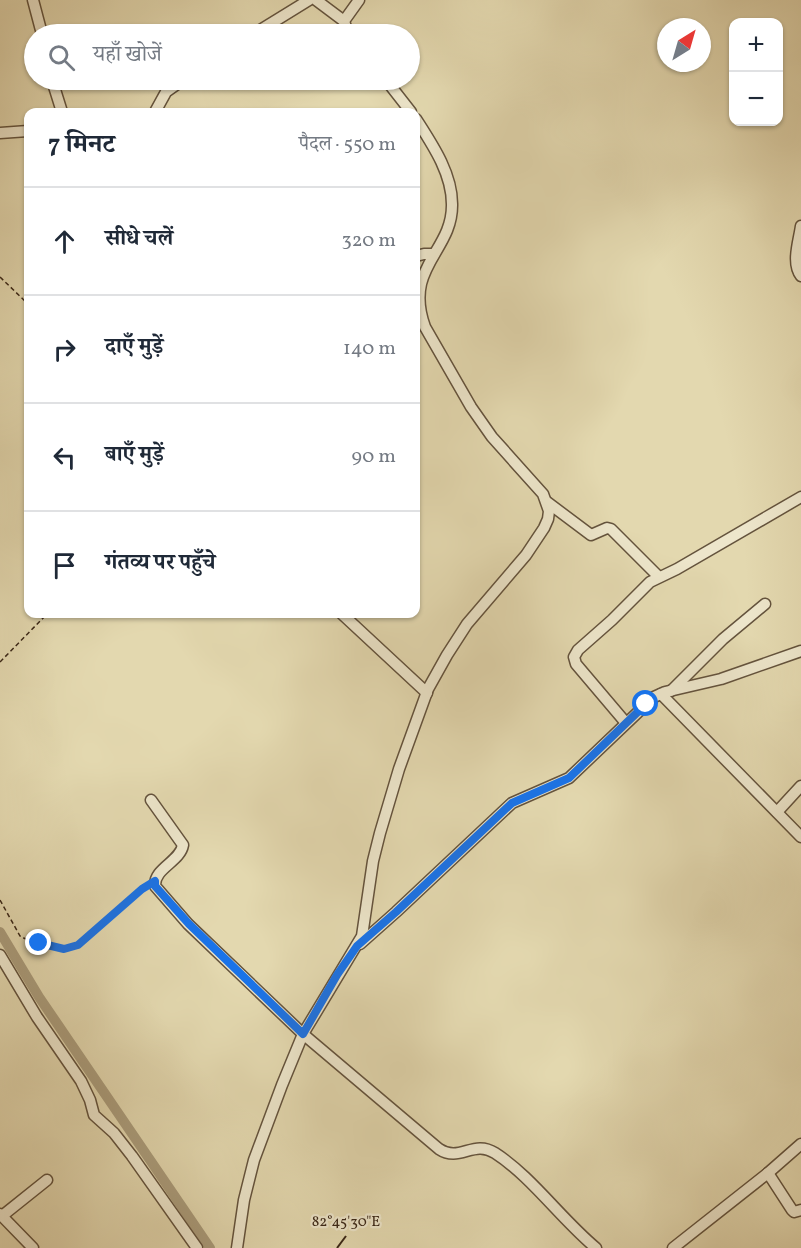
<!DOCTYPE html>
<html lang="hi">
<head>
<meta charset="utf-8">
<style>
  :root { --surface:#fff; --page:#f2f2f3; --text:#1f2937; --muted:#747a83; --line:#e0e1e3 }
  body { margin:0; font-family:Vollkorn,"Noto Serif Devanagari",serif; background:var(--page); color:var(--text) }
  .controls { position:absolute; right:18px; top:18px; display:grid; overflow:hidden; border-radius:12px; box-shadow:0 2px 4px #0004 }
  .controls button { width:54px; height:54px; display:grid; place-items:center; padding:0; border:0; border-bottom:2px solid var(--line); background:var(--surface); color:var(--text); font:30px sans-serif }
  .compass { position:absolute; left:657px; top:18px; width:54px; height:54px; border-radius:50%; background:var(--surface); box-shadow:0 2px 4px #0004; rotate:37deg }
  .stop { position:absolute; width:18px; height:18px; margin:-14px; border:4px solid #1a73e8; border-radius:50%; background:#fff }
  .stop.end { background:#1a73e8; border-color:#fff; box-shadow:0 2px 6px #0008 }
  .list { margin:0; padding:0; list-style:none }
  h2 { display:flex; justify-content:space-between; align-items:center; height:78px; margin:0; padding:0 24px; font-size:26px }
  h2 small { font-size:20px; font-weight:400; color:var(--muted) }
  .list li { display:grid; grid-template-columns:39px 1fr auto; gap:18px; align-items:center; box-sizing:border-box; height:108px; padding:0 24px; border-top:2px solid var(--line) }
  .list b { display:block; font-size:22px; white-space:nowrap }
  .list em { font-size:20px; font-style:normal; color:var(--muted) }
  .icon { flex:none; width:33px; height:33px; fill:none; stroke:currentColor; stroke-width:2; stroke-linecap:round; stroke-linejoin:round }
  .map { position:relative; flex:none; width:801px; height:1248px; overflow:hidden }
  .search { position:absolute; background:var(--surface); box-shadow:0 2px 4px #0004; left:24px; top:24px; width:396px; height:66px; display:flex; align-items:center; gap:15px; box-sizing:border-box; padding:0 21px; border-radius:33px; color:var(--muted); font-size:22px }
  .panel { position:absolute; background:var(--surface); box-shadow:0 2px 4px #0004; left:24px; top:108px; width:396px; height:510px; border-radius:12px }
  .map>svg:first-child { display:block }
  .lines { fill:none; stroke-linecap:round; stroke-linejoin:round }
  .canal { stroke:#aa9c7b; stroke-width:10 }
  .minor-casing { stroke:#64533d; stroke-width:13 }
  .path { stroke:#3a2717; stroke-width:1.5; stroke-dasharray:4.5 3; stroke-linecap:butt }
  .minor { stroke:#ede6cb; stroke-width:10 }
  .route { stroke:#1a73e8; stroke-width:8 }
  .ticks { fill:none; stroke:#3a2717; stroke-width:2 }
  .ticks-label { font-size:15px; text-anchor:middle; fill:#3a2717; stroke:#ede6cb; stroke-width:4.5; stroke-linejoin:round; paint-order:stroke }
</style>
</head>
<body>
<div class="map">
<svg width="801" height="1248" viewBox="0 0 801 1248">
  <rect width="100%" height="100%" fill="#e3d8af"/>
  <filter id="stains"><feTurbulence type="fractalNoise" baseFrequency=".00333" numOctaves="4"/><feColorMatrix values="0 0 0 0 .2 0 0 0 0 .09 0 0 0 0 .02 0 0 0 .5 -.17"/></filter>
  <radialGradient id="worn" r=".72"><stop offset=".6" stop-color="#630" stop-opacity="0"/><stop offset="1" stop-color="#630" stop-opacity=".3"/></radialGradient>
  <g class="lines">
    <polyline class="canal" points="0,932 39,997 210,1248"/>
    <g class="minor-casing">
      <g id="minor">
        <polyline points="33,0 42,34"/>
        <polyline points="316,0 344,21"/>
        <polyline points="254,34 309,0"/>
        <polyline points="348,34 344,21 359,0"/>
        <polyline points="52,80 62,112"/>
        <polyline points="386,80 411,112"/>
        <polyline points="155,112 166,92 183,80"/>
        <polyline points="0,133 28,131"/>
        <path d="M801 226C799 241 791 263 801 276"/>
        <polyline points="416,256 424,254 433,254"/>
        <polyline points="547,502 591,535 607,528 611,529 659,577"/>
        <polyline points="342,614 427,693"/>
        <polyline points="671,691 723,639 765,604"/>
        <polyline points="661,694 801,837"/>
        <polyline points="626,723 576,664 574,657 578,650 612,620 650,582 677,569 801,497"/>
        <path d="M151 800 183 845C180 862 154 868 155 886L188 924 303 1034 439 1149C460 1163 473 1139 495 1153 531 1176 562 1220 596 1248"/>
        <polyline points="777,812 801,786"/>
        <polyline points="360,944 396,912 512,803 569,778 654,697 665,692 721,679 801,651"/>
        <polyline points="0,955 37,1017 81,1081 90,1100 94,1115 114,1133 132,1156 197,1248"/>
        <polyline points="768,1173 792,1210 794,1212 801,1210"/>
        <polyline points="0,1214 33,1248"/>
        <polyline points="2,1216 47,1180"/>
        <path d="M237 1248 244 1200 254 1160 282 1085 303 1034 362 936 373 861 380 833 399 769 428 689 447 655 467 624 526 555 544 528 548 519 549 511 543 494 492 437 471 407 425 327C403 266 453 252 452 204 452 173 432 144 416 119"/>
        <polyline points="673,1248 768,1173 801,1144"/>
      </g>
    </g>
    <g class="path">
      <polyline points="0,277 28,304"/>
      <polyline points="0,662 47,614"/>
      <path d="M0 900 20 936C36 945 62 953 78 945L144 888"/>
    </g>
    <use href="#minor" class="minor"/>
  </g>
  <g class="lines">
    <polyline class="route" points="39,943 64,949 78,945 142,889 155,881 155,886 189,924 303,1034 337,975 357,946 396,912 512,803 569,778 646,704"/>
  </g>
  <path class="ticks" d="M337 1248 346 1236"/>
  <g class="ticks-label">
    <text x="346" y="1226">82°45'30"E</text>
  </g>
  <rect width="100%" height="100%" filter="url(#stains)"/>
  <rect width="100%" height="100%" fill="url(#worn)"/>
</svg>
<div class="controls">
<button>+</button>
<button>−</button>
</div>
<svg class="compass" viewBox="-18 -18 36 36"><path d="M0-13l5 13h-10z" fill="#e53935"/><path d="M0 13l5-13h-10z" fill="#747a83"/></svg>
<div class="stop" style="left:646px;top:704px"></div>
<div class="stop end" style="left:39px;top:943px"></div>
<div class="search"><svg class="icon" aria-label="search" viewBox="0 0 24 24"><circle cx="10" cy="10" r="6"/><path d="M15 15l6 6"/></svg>यहाँ खोजें</div>
<section class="panel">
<h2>7 मिनट<small>पैदल · 550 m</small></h2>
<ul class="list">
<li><svg class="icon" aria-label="ahead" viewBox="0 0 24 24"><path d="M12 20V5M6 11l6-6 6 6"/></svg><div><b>सीधे चलें</b></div><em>320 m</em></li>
<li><svg class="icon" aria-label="right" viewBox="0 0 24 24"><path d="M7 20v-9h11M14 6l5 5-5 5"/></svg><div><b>दाएँ मुड़ें</b></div><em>140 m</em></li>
<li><svg class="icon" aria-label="left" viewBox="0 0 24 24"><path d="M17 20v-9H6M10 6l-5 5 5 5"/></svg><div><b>बाएँ मुड़ें</b></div><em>90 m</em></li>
<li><svg class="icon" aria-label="arrive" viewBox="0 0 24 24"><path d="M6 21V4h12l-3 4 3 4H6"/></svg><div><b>गंतव्य पर पहुँचे</b></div></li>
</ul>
</section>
</div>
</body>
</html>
